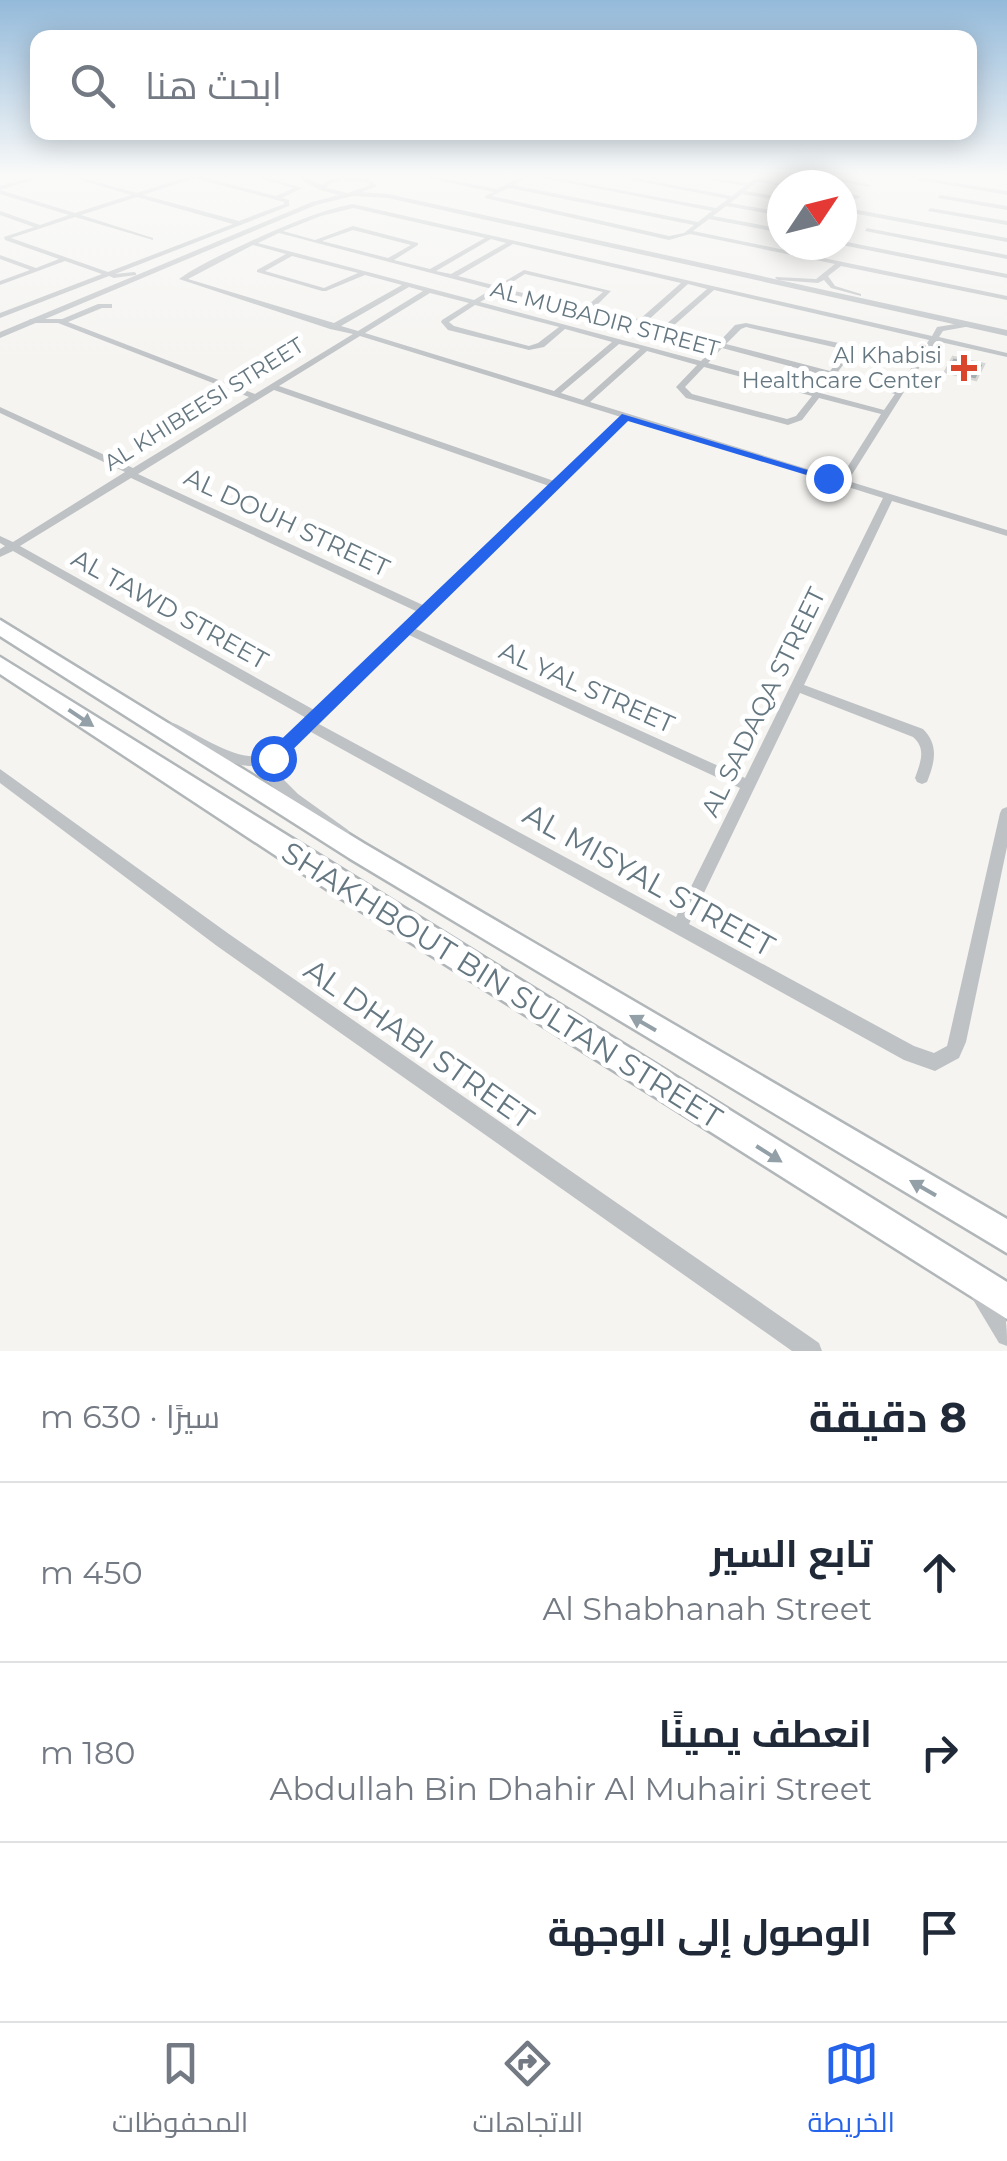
<!DOCTYPE html>
<html lang="ar">
<head>
<meta charset="utf-8">
<style>
  :root { --surface:#fff; --page:#f2f2f3; --text:#1f2937; --muted:#747a83; --line:#e0e1e3; --accent:#2563eb }
  body { margin:0; font-family:Montserrat,Cairo,sans-serif; background:var(--page); color:var(--text); direction:rtl }
  .compass { position:absolute; left:767px; top:170px; width:90px; height:90px; border-radius:50%; background:var(--surface); box-shadow:0 5px 25px #0003; rotate:55deg }
  .stop { position:absolute; width:30px; height:30px; margin:-22px; border:8px solid #2563eb; border-radius:50%; background:#fff }
  .stop.end { background:#2563eb; border-color:#fff; box-shadow:0 2px 10px #0008 }
  .list { margin:0; padding:0; list-style:none }
  h2 { display:flex; justify-content:space-between; align-items:center; height:130px; margin:0; padding:0 40px; font-size:42px }
  h2 small { font-size:32px; font-weight:400; color:var(--muted) }
  .list li { display:grid; grid-template-columns:65px 1fr auto; gap:30px; align-items:center; box-sizing:border-box; height:180px; padding:0 40px; border-top:2px solid var(--line) }
  .list b { display:block; font-size:38px; white-space:nowrap }
  .list p { margin:0; font-size:32px; white-space:nowrap; color:var(--muted) }
  .list em { font-size:32px; font-style:normal; color:var(--muted) }
  .icon { flex:none; width:55px; height:55px; fill:none; stroke:currentColor; stroke-width:2; stroke-linecap:round; stroke-linejoin:round }
  .map { position:relative; flex:none; width:1007px; height:1351px; overflow:hidden; direction:ltr }
  .search { position:absolute; background:var(--surface); box-shadow:0 5px 25px #0003; left:30px; right:30px; top:30px; height:110px; display:flex; align-items:center; gap:25px; box-sizing:border-box; padding:0 35px; border-radius:20px; color:var(--muted); font-size:38px }
  .sheet { height:670px; background:var(--surface) }
  nav { display:flex; justify-content:space-around; align-items:center; box-sizing:border-box; height:140px; border-top:2px solid var(--line); background:var(--surface); font-size:28px; color:var(--muted) }
  nav a { display:grid; justify-items:center; gap:5px }
  nav .on { color:var(--accent) }
  .map>svg:first-child { display:block }
  .building { fill:#a5aeb2; stroke:#d6d6d4; stroke-width:2.5 }
  .lines { fill:none; stroke-linecap:round; stroke-linejoin:round }
  .primary-casing { stroke:#b1b6b9; stroke-width:5 }
  .minor { fill:#bec2c5; fill-rule:evenodd }
  .tertiary { fill:#bec2c5; fill-rule:evenodd }
  .primary { fill:#fff; fill-rule:evenodd }
  .oneway { fill:#93a0a7 }
  .route { fill:#2563eb }
  .poi-dot { fill:#d9462c; stroke:#fff; stroke-width:4 }
  .labels { text-anchor:middle; dominant-baseline:central; stroke-width:10; stroke-linejoin:round; paint-order:stroke }
  .far-street-label { font-size:22px; fill:#657781; stroke:#fff }
  .far-poi-label { font-size:22px; fill:#657781; stroke:#fff; text-anchor:end }
  .street-label { font-size:25px; fill:#657781; stroke:#fff }
  .near-street-label { font-size:30px; fill:#657781; stroke:#fff }
</style>
</head>
<body>
<div class="map">
<svg width="1007" height="1351" viewBox="0 0 1007 1351">
  <rect width="100%" height="100%" fill="#f5f4f1"/>
  <polygon class="building" points="953,357 984,364 976,380 945,372"/>
  <g class="lines">
    <g class="primary-casing">
      <g id="primary">
        <polygon points="0,620 365,844 1007,1219 1007,1253 349,858 0,636"/>
        <polygon points="0,657 1007,1282 1007,1319 337,896 0,674"/>
      </g>
    </g>
    <g class="minor">
      <polygon points="33,177 42,177 0,190 0,186"/>
      <path d="M70 177H79L137 193 187 177H201L276 196 294 188 255 177H264L302 188 282 198 289 200V206L115 274 134 272 136 273V275L114 278 109 276 0 318V313L102 274 65 261 0 285V281L30 270 0 259V255L36 268 59 259 5 240 4 237 34 227 0 215V211L40 225 69 215 0 194V190L75 213 131 195ZM194 178 284 202V204L239 221 143 195ZM137 197 233 224 108 272 11 238 75 217 153 240V238L81 215Z"/>
      <path d="M424 177H435L497 189 521 177H528L513 185 698 222 712 211 539 177H550L716 208 728 199 618 177H629L732 196 745 186 698 177 748 183 757 177H763L761 179 789 185 782 186 757 182 745 191 782 197V201L742 194 730 203 782 212V216L726 206 713 216 782 229V233L709 219 693 231 1007 296V300L841 266 828 276 835 286 861 294V296L831 288 824 280 818 283 778 280 775 278 776 277 816 279 835 264 690 234 669 240 485 198V196L493 192ZM509 188 694 225 684 233 669 236 492 196Z"/>
      <polygon points="816,177 829,177 872,185 869,187"/>
      <polygon points="903,177 916,177 1007,191 1007,195"/>
      <polygon points="842,192 859,196 860,197 857,199 842,196"/>
      <polygon points="940,195 1007,206 1007,210 938,198"/>
      <path d="M353 204 932 336 937 327 968 322 972 324 971 326 943 331 939 337 1007 353V357L936 341 848 481 1007 530V536L892 501 804 685 923 729C939 745 935 762 927 782L922 784 917 782 915 778C920 763 927 749 913 737L800 693 689 924 914 1046 934 1053 947 1046 948 1042 1000 813 1002 809 1007 807V847L966 1042 959 1058 935 1071 904 1060 311 732 285 757 279 775 298 794 348 830 350 835 348 840 343 841 338 840C314 817 281 805 265 775L269 765C230 773 198 744 163 731L161 727 163 723H173C200 734 242 768 271 752 285 744 296 730 308 719L13 551 0 557V549L5 546 0 543V536L13 542 125 472 0 413V407L133 468 249 397 58 323H33L29 321 30 319H62L98 304H112V308H102L68 322 255 394 353 334 330 329 179 279C200 264 225 253 249 242 282 227 317 211 353 204ZM353 208 485 238 430 269 394 260 418 245V243L353 226 315 240 283 231 321 216ZM353 230 411 245 388 258 322 241ZM279 233 492 289 474 300 258 243ZM491 239 506 243 451 274 436 271ZM513 244 681 283 640 319 605 316 604 318 608 320 645 323 688 284 707 289 664 326 666 333 716 346 701 361 480 302 499 291 574 310 593 309 611 291 524 270 497 286 458 276ZM253 245 286 254 257 270V272L322 291H326L365 275 402 285 334 323 188 279ZM292 256 358 273 324 288 265 271ZM525 274 603 292 588 305 574 306 503 288ZM409 287 423 291 358 331 341 326ZM714 290 929 340 898 389 837 373 852 353 848 345 746 323 735 325 719 342 672 330V327ZM430 293 469 303 442 320 441 322 448 330 529 350 544 347 565 329 612 342 554 391 365 333ZM475 305 559 327 538 343 529 346 454 326 449 322ZM746 327 842 349 844 353 830 371 726 344 741 329ZM360 336 621 417 554 481 279 386ZM619 344 640 349 583 400 561 393ZM722 348 895 394 884 410 708 363ZM647 351 697 365 676 387 686 398 788 425 802 420 819 398 881 414 840 479 590 402ZM704 367 812 396 796 416 787 419 692 394 685 387ZM274 390 549 486 425 606 138 474ZM629 419 883 498 745 778 416 629ZM131 478 418 612 316 711 20 546ZM409 635 740 788 676 917 319 724Z"/>
      <polygon points="842,207 1007,238 1007,242 842,211"/>
      <polygon points="930,208 1007,221 1007,225 928,211"/>
      <polygon points="867,228 1007,255 1007,259 865,231"/>
      <polygon points="842,241 1007,274 1007,278 842,245"/>
      <polygon points="0,769 229,934 819,1343 822,1351 792,1351 217,946 0,783"/>
      <path d="M983 1287C1007 1298 1007 1324 1007 1346L999 1343 972 1298 975 1290Z"/>
    </g>
    <path class="tertiary" d="M296 177H304L322 185C336 174 364 172 377 186L362 192 388 194 1007 330V336L388 198 353 196 316 205 0 338V332L312 202 339 195 320 190ZM345 180 366 182 370 185 348 193 326 188 330 183Z"/>
    <use href="#primary" class="primary"/>
  </g>
  <defs><path id="oneway-solid" d="M-6-.8H1V-3.2L6.5 0L1 3.2V.8H-6Z" transform="scale(2.5)"/></defs>
  <g class="oneway">
    <use href="#oneway-solid" transform="translate(81 718) rotate(34)"/>
    <use href="#oneway-solid" transform="translate(643 1023) rotate(-150)"/>
    <use href="#oneway-solid" transform="translate(769 1154) rotate(32)"/>
    <use href="#oneway-solid" transform="translate(923 1188) rotate(-150)"/>
  </g>
  <linearGradient id="sky" x2="0" y2="1"><stop stop-color="#94bada"/><stop offset="0.48" stop-color="#fafaf9"/><stop offset="1" stop-color="#fafaf9" stop-opacity="0"/></linearGradient>
  <rect width="1007" height="366" fill="url(#sky)"/>
  <polygon class="route" points="622,414 834,478 823,480 628,421 279,763 267,763 267,753"/>
  <path class="poi-dot" d="M959 353h10v10h10v10h-10v10h-10v-10h-10v-10h10z"/>
  <g class="labels">
    <g class="far-street-label">
      <text transform="translate(605 319) rotate(15)">AL MUBADIR STREET</text>
      <text transform="translate(204 404) rotate(-32)">AL KHIBEESI STREET</text>
    </g>
    <g class="far-poi-label">
      <text x="942" y="355">Al Khabisi<tspan x="942" dy="25">Healthcare Center</tspan></text>
    </g>
    <g class="street-label">
      <text transform="translate(287 522) rotate(25)">AL DOUH STREET</text>
      <text transform="translate(170 609) rotate(29)">AL TAWD STREET</text>
      <text transform="translate(587 687) rotate(24)">AL YAL STREET</text>
      <text transform="translate(763 702) rotate(-64)">AL SADAQA STREET</text>
    </g>
    <g class="near-street-label">
      <text transform="translate(649 880) rotate(29)">AL MISYAL STREET</text>
      <text transform="translate(502 985) rotate(32)">SHAKHBOUT BIN SULTAN STREET</text>
      <text transform="translate(419 1044) rotate(35)">AL DHABI STREET</text>
    </g>
  </g>
</svg>
<svg class="compass" viewBox="-18 -18 36 36"><path d="M0-13l5 13h-10z" fill="#e53935"/><path d="M0 13l5-13h-10z" fill="#747a83"/></svg>
<div class="stop" style="left:273px;top:758px"></div>
<div class="stop end" style="left:828px;top:478px"></div>
<div class="search"><svg class="icon" aria-label="search" viewBox="0 0 24 24"><circle cx="10" cy="10" r="6"/><path d="M15 15l6 6"/></svg>ابحث هنا</div>
</div>
<section class="sheet">
<h2>8 دقيقة<small>سيرًا · 630 m</small></h2>
<ul class="list">
<li><svg class="icon" aria-label="ahead" viewBox="0 0 24 24"><path d="M12 20V5M6 11l6-6 6 6"/></svg><div><b>تابع السير</b><p>Al Shabhanah Street</p></div><em>450 m</em></li>
<li><svg class="icon" aria-label="right" viewBox="0 0 24 24"><path d="M7 20v-9h11M14 6l5 5-5 5"/></svg><div><b>انعطف يمينًا</b><p>Abdullah Bin Dhahir Al Muhairi Street</p></div><em>180 m</em></li>
<li><svg class="icon" aria-label="arrive" viewBox="0 0 24 24"><path d="M6 21V4h12l-3 4 3 4H6"/></svg><div><b>الوصول إلى الوجهة</b></div></li>
</ul>
</section>
<nav>
<a class="on"><svg class="icon" aria-label="map" viewBox="0 0 24 24"><path d="M3 6l6-2 6 2 6-2v14l-6 2-6-2-6 2zM9 4v14M15 6v14"/></svg>الخريطة</a>
<a><svg class="icon" aria-label="directions" viewBox="0 0 24 24"><path d="M12 3l9 9-9 9-9-9zM9 14v-3h6M13 9l2 2-2 2"/></svg>الاتجاهات</a>
<a><svg class="icon" aria-label="saved" viewBox="0 0 24 24"><path d="M7 4h10v16l-5-4-5 4z"/></svg>المحفوظات</a>
</nav>
</body>
</html>
